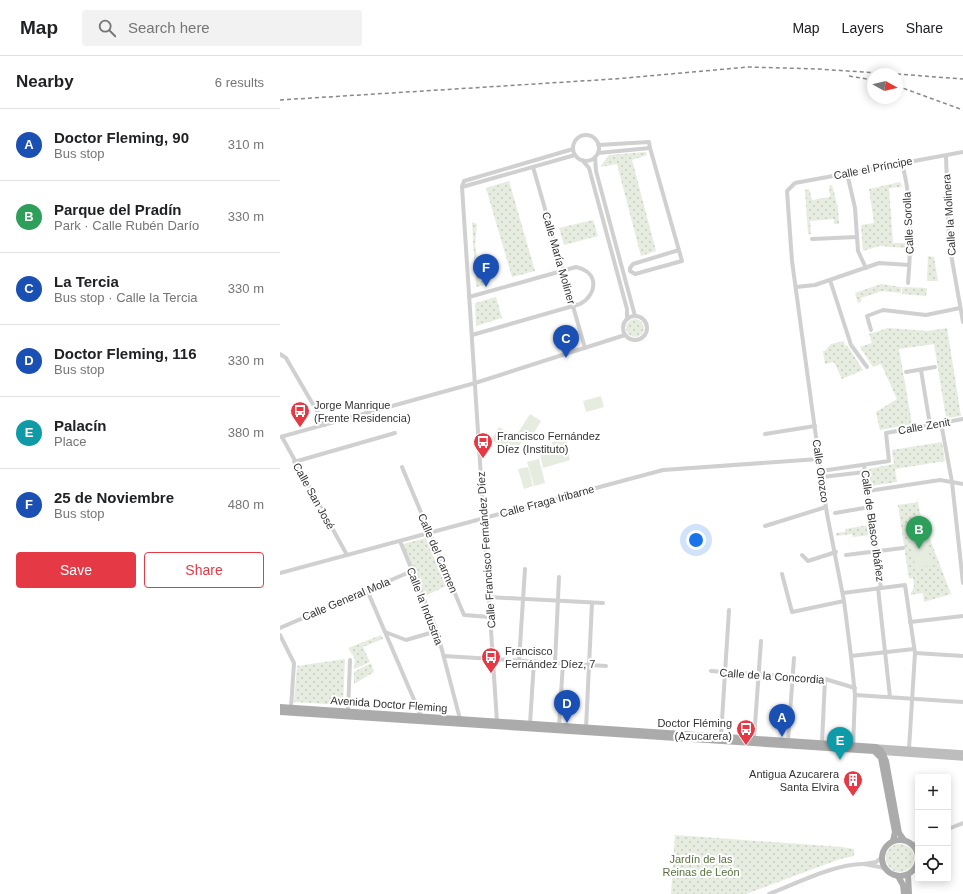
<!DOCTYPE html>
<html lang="en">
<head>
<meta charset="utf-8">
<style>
  :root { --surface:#fff; --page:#f2f2f2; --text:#202124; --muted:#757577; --line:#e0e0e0; --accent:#e63946 }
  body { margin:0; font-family:Arial,sans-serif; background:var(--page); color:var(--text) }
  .controls { position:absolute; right:12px; bottom:12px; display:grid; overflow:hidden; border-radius:4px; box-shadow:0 2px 10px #0003 }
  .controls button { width:36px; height:36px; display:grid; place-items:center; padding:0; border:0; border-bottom:1px solid var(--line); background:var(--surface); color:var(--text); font:20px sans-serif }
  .compass { position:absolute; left:587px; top:12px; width:36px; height:36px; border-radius:50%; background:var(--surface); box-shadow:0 2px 10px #0003; rotate:98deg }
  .you { position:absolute; left:416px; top:484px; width:14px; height:14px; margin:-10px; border:3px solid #fff; border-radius:50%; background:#1a73e8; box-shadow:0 0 0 6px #1a73e833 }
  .badge { display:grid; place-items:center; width:26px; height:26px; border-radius:50%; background:var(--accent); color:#fff; font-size:13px; font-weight:700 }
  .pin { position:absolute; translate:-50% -33px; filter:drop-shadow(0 1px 2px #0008) }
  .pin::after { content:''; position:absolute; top:21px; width:14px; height:12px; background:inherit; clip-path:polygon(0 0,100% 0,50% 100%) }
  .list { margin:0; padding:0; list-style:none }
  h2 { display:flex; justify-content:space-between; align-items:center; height:52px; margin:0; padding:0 16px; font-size:17px }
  h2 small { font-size:13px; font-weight:400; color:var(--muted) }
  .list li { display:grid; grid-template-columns:26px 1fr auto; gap:12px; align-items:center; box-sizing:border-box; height:72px; padding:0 16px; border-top:1px solid var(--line) }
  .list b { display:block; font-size:15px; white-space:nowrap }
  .list p { margin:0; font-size:13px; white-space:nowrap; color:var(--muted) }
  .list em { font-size:13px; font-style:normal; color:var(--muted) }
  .actions { display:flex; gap:8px; padding:12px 16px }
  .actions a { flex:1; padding:9px 0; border:1px solid var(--accent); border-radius:4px; text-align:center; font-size:14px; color:var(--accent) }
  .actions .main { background:var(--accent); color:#fff }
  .icon { flex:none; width:22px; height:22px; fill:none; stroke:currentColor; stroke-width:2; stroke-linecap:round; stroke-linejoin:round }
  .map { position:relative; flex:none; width:683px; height:838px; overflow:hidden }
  header { display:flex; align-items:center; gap:24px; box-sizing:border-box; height:56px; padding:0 20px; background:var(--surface); border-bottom:1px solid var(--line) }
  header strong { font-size:19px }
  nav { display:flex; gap:22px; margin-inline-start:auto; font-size:14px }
  .search { width:280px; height:36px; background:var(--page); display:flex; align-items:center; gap:10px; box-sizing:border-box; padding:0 14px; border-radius:4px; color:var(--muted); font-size:15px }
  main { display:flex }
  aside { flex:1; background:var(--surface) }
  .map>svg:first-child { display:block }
  .green { fill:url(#green-dots) }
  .pitch { fill:#e6ecdf }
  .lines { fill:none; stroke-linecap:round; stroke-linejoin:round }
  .street { stroke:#d0d0d0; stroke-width:4 }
  .secondary { stroke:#bdbdbd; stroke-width:5.5 }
  .primary { stroke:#ababab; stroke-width:6 }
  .rail { stroke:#888; stroke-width:1.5; stroke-dasharray:4 3; stroke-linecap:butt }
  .labels { text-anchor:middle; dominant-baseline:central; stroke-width:4; stroke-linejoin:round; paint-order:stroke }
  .street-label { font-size:11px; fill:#333; stroke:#fff }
  .poi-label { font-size:11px; fill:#333; stroke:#fff; text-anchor:start }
  .park-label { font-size:11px; fill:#56703f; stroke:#fff }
</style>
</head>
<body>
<header>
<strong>Map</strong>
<div class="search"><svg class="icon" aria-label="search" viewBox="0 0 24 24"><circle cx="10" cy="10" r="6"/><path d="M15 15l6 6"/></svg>Search here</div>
<nav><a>Map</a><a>Layers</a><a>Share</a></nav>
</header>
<main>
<aside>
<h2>Nearby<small>6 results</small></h2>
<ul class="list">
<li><span class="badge" style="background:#1a4fb4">A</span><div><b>Doctor Fleming, 90</b><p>Bus stop</p></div><em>310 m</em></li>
<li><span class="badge" style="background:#2e9e5b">B</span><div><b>Parque del Pradín</b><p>Park · Calle Rubén Darío</p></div><em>330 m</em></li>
<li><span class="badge" style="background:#1a4fb4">C</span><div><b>La Tercia</b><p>Bus stop · Calle la Tercia</p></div><em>330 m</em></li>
<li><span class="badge" style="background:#1a4fb4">D</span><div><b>Doctor Fleming, 116</b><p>Bus stop</p></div><em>330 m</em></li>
<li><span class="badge" style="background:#0f9aa8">E</span><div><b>Palacín</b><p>Place</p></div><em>380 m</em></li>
<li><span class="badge" style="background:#1a4fb4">F</span><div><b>25 de Noviembre</b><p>Bus stop</p></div><em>480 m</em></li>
</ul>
<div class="actions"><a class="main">Save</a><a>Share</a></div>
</aside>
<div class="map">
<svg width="683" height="838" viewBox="0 0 683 838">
  <defs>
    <pattern id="green-dots" width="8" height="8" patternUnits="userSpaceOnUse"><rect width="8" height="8" fill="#e6ecdf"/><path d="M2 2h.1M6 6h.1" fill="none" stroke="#c6cbc0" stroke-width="1.8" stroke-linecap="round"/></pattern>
  </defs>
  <rect width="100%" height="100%" fill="#fff"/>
  <g class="green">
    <polygon points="366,96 367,99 352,104 376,195 361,200 337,108 320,111 329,99"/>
    <polygon points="229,125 255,215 232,221 206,132"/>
    <polygon points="620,126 622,131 609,132 613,187 625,187 625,192 599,190 583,195 581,169 594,167 589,133"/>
    <polygon points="552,129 558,152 559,168 554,168 554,163 530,165 531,178 528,178 525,134 529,133 532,144 550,141 549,130"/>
    <polygon points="313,164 318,180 284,189 279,172"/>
    <polygon points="192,166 197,168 195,188 197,200 210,222 208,228 196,231"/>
    <polygon points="648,200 654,201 658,225 647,225"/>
    <polygon points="601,228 621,231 621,237 602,235 581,242 581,246 578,247 575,237"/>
    <polygon points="622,231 647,232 646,240 622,238"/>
    <polygon points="216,241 222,262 196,270 195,247"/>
    <circle cx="355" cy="272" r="9"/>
    <polygon points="608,272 648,275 667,272 681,360 666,362 654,288 619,293 632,368 600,374 596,356 617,343 601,308 593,311 580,291 592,287 589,278"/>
    <polygon points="564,285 565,290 567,289 583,314 562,323 554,306 545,308 543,295 547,294 547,292 551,288"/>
    <polygon points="662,386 665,405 615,413 617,426 591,430 588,413 614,408 612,394"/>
    <polygon points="638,446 640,457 671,538 644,546 643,537 630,539 634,531 633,522 629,523 618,449"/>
    <polygon points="589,469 590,479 573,481 572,478 556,480 556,477 565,476 565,473"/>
    <polygon points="146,482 166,530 145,540 123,488"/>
    <polygon points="101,579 103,583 83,591 90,606 74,613 75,603 68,592"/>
    <polygon points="65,603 63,649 14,646 17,610"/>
    <polygon points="91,607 94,616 74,628 74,616"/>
    <polygon points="395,779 562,791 574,793 574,800 560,803 466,838 391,838"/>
    <circle cx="620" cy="802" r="14"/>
  </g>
  <g class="pitch">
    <polygon points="321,340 324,351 306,356 303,345"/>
    <polygon points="250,358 261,365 248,387 236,380"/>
    <polygon points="219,371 242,385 235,398 211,384"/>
    <polygon points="286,382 290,404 263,412 260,398 274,394 272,386"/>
    <polygon points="259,403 265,427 254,430 247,406"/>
    <polygon points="248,411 253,430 244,433 238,413"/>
    <polygon points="645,480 652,509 636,513 629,484"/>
  </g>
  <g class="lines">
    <g class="street">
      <circle cx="306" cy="92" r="13"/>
      <polyline points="370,92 402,205 355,218 350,215 350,212 353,208 399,194"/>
      <polyline points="318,97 370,92 369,86 318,89"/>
      <polyline points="666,100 669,187 683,266"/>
      <polyline points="315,101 316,115 355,260"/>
      <polyline points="302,104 309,112 347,253 347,263"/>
      <path d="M622 108C632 142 631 191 628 227"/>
      <polyline points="253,111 305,292"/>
      <polyline points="567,117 575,152 578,195 586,212"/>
      <polyline points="182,131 295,99"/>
      <polyline points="532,183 577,181"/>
      <polyline points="550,224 571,289 587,311"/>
      <polyline points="516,231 535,229 599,207 629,209"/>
      <path d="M189 241 296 211C319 216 318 238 300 248L192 279"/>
      <circle cx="355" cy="272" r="12"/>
      <polyline points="591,274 587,260 603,254 646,259 680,252"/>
      <polyline points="0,298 6,302 45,369"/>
      <polyline points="641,314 650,369"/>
      <polyline points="626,316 655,311"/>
      <polyline points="661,367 672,426 683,527"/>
      <polyline points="485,378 535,370"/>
      <polyline points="0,381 195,327 345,279"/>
      <polyline points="2,381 67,499"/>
      <polyline points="14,406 115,377"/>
      <polyline points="584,409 601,532"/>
      <polyline points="122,411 184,559 210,561"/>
      <polyline points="541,415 609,405 606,377 683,363"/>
      <polyline points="542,421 585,416"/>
      <polyline points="588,435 660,424 683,428"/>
      <polyline points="555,457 590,451"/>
      <polyline points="485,470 546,451"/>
      <polyline points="120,485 157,575 180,663"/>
      <polyline points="522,499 528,505 556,496"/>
      <polyline points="566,499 623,492"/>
      <polyline points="0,517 383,414 539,403"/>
      <polyline points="502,518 512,556 564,545"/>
      <polyline points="598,532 610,641"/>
      <polyline points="87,534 141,660"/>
      <polyline points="563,537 625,529 635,597 629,693"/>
      <polyline points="208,541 323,547"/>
      <polyline points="630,566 683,560"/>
      <polyline points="0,572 132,515"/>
      <polyline points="105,576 126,584 157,575"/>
      <polyline points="0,579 14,607 11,652"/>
      <polyline points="635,597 683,600"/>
      <polyline points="164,600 326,610"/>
      <polyline points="571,600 634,593"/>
      <polyline points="239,605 245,513"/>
      <polyline points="275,607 279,521"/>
      <polyline points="431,615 545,623 575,632"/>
      <polyline points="575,639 683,646"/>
      <polyline points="68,656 70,604"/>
      <polyline points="217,666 182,131 184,125 293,93"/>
      <polyline points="250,668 254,605"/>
      <polyline points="279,670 283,607"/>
      <polyline points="306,672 312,547"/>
      <polyline points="441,680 449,554"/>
      <polyline points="474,683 481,585"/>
      <polyline points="508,685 514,602"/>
      <polyline points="542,687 545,623"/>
      <polyline points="573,691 575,639 571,600 564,545 547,458 539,403 512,205 507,135 515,127 683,96"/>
      <polyline points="668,773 683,767"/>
      <polyline points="632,788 638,787"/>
      <polyline points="602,801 596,806 584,808 605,812"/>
      <path d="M489 838C515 828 557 807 584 808"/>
    </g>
    <g class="secondary">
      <polyline points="596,691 683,697"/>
      <polyline points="599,696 683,702"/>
    </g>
    <g class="primary">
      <polyline points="0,651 596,691 601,694 606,705 619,777 624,784"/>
      <polyline points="0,656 594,695 601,702 615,776 613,785"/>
      <circle cx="620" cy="802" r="18"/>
      <polyline points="628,819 629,838"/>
      <polyline points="618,820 623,829 624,838"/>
    </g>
    <g class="rail">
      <polyline points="617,18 683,23"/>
      <polyline points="569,20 593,24"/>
      <polyline points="617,30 683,54"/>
      <polyline points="0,44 334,23 468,11 539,13 611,18"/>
    </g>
  </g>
  <defs>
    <g id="bus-pin" transform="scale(1)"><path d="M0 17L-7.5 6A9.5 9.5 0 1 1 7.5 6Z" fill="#e63946" stroke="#fff"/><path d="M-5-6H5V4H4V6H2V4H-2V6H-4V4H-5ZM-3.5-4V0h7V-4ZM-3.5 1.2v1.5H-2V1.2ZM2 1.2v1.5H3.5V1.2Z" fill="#fff"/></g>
    <g id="building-pin" transform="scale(1)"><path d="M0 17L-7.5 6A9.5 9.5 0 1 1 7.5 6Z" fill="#e63946" stroke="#fff"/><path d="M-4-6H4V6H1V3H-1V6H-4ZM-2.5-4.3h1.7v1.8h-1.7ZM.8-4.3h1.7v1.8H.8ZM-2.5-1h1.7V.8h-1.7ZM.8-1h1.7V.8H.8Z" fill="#fff"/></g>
  </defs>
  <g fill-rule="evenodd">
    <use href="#bus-pin" x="20" y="355"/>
    <use href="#bus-pin" x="203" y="386"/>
    <use href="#bus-pin" x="211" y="601"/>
    <use href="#bus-pin" x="466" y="673"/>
    <use href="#building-pin" x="573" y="724"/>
  </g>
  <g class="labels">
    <g class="street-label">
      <text transform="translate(593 112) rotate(-11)">Calle el Príncipe</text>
      <text transform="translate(669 159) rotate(-94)">Calle la Molinera</text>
      <text transform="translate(628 167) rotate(-93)">Calle Sorolla</text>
      <text transform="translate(279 202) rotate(74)">Calle María Moliner</text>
      <text transform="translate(644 370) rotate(-10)">Calle Zenit</text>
      <text transform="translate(541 415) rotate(82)">Calle Orozco</text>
      <text transform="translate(34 440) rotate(61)">Calle San José</text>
      <text transform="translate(267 445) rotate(-15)">Calle Fraga Iribarne</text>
      <text transform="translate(593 470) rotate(82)">Calle de Blasco Ibáñez</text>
      <text transform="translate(206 494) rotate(-94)">Calle Francisco Fernández Díez</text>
      <text transform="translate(158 497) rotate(67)">Calle del Carmen</text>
      <text transform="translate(66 543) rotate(-23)">Calle General Mola</text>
      <text transform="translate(145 550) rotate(69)">Calle la Industria</text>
      <text transform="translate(492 620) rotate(4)">Calle de la Concordia</text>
      <text transform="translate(109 648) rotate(4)">Avenida Doctor Fleming</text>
    </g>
    <g class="poi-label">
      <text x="34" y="349">Jorge Manrique<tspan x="34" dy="13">(Frente Residencia)</tspan></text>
      <text x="217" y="380">Francisco Fernández<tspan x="217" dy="13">Díez (Instituto)</tspan></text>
      <text x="225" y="595">Francisco<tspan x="225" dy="13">Fernández Díez, 7</tspan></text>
      <text x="452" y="667" text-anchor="end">Doctor Fléming<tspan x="452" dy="13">(Azucarera)</tspan></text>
      <text x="559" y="718" text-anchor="end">Antigua Azucarera<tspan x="559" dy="13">Santa Elvira</tspan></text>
    </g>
    <g class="park-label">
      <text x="421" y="803">Jardín de las<tspan x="421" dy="13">Reinas de León</tspan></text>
    </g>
  </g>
</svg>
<div class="controls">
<button>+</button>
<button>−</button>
<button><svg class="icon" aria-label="locate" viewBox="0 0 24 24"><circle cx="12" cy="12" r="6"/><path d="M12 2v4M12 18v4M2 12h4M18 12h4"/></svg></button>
</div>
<svg class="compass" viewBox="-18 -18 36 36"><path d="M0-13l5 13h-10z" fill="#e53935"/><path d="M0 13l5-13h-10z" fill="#757577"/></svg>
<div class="you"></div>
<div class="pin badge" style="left:502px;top:681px;background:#1a4fb4">A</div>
<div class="pin badge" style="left:639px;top:493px;background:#2e9e5b">B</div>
<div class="pin badge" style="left:286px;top:302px;background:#1a4fb4">C</div>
<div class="pin badge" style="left:287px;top:667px;background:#1a4fb4">D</div>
<div class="pin badge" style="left:560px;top:704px;background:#0f9aa8">E</div>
<div class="pin badge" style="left:206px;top:231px;background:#1a4fb4">F</div>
</div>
</main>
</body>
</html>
